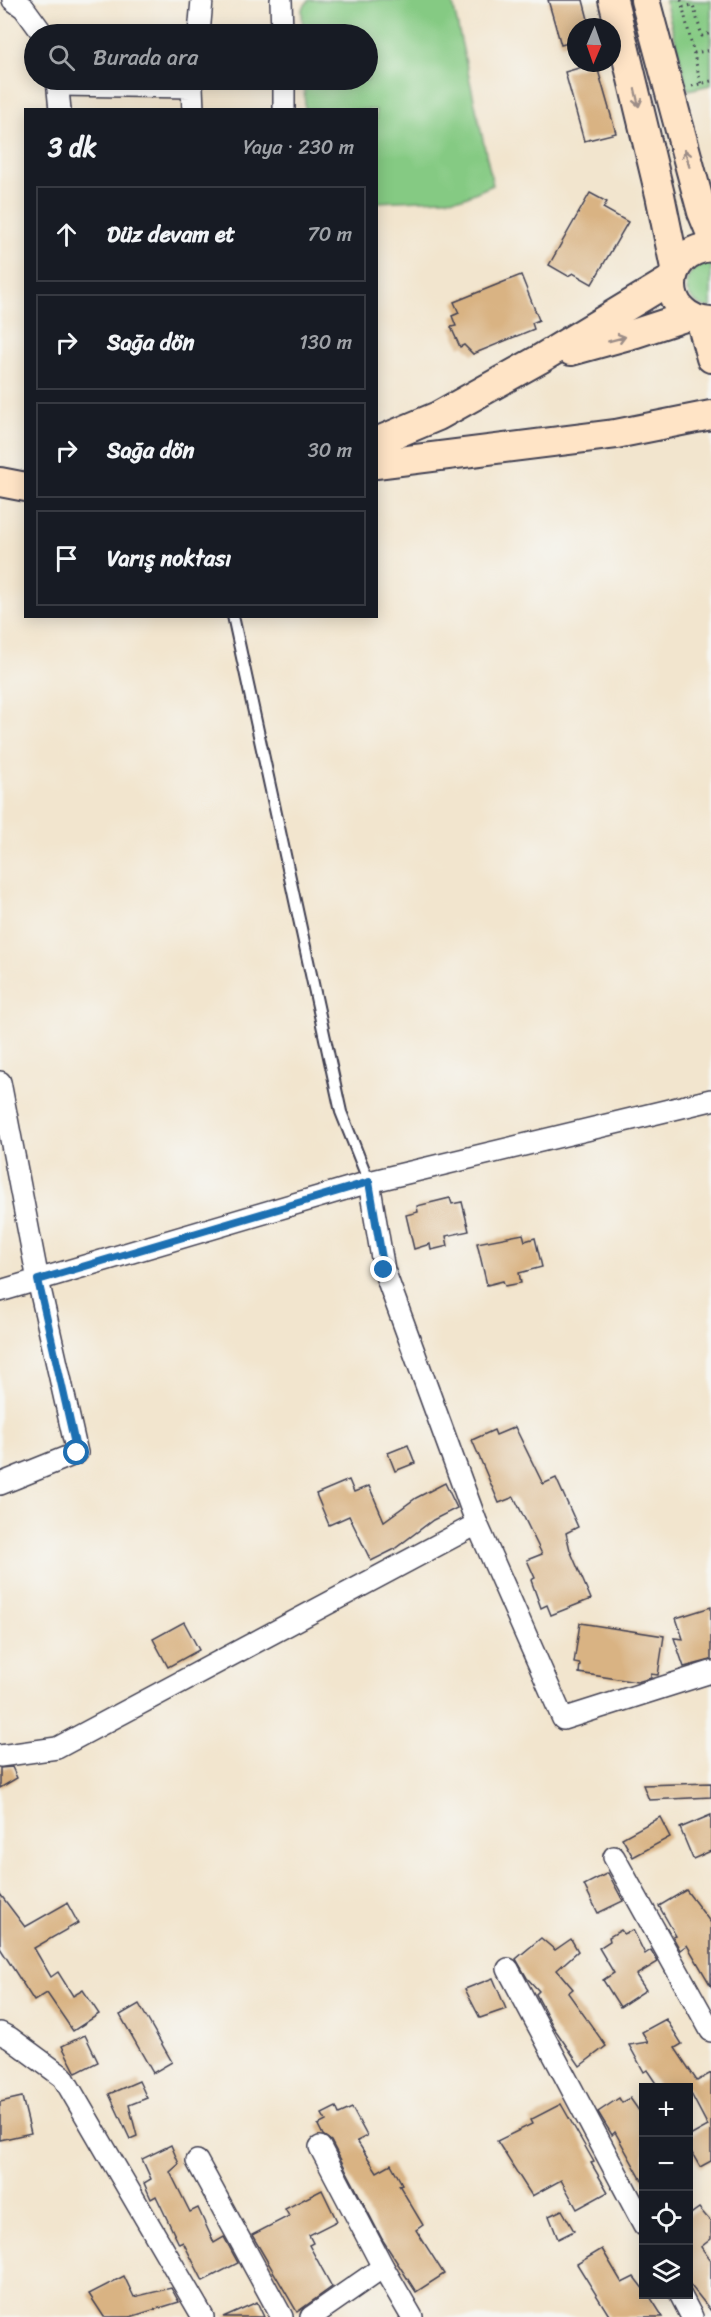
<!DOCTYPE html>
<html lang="tr">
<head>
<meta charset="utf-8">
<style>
  :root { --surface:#171b24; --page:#20242c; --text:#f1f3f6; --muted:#9ea1a6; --line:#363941 }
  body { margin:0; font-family:Sriracha,sans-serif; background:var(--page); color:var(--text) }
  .controls { position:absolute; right:18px; bottom:18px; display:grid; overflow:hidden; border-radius:0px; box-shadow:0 3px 15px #0003 }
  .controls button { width:54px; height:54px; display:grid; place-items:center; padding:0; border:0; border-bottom:2px solid var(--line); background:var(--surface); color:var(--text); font:30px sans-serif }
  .compass { position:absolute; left:567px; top:18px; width:54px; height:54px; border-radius:50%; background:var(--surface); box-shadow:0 3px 15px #0003; rotate:182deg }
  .stop { position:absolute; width:18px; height:18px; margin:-14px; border:4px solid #1f6fb2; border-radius:50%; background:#fff }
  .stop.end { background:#1f6fb2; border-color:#fff; box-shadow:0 2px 6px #0008 }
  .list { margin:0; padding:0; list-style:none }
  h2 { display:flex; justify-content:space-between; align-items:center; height:78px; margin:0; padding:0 24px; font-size:26px }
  h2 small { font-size:20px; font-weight:400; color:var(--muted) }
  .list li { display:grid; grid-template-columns:39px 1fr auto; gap:18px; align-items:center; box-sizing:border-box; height:96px; margin:0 12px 12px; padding:0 12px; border:2px solid var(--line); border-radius:0px }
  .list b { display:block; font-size:22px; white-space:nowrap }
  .list em { font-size:20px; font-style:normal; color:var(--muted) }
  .icon { flex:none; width:33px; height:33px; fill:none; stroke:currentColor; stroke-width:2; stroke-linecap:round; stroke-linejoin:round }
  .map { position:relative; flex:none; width:711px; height:2317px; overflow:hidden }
  .search { position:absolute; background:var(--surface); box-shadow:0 3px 15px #0003; left:24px; top:24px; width:354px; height:66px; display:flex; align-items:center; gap:15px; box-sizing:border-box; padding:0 21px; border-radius:33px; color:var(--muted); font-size:22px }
  .panel { position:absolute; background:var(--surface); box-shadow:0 3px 15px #0003; left:24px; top:108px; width:354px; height:510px; border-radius:0px }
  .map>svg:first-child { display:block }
  .green { fill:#85ca83; stroke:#54765f; stroke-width:1.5 }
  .building { fill:#d9b383 }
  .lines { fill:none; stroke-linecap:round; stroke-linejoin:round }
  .lane-casing { stroke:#413f51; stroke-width:14 }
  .street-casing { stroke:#413f51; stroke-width:24 }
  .secondary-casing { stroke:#413f51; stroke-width:32 }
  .path { stroke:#413f51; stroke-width:3; stroke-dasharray:1.5 4.5; stroke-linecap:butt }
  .lane { stroke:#fff; stroke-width:10 }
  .street { stroke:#fff; stroke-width:21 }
  .secondary { stroke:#ffe4c6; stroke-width:28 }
  .oneway { stroke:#9c8d87 }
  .route { stroke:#1f6fb2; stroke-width:8 }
</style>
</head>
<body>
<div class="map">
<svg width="711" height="2317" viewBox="0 0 711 2317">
  <rect width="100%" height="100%" fill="#f6f6f2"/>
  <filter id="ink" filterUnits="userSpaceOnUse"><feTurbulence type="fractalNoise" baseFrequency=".0167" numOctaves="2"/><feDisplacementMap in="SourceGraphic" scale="12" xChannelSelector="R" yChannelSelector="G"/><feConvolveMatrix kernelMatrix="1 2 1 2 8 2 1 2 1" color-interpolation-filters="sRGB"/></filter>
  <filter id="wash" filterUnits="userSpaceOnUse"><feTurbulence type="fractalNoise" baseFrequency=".008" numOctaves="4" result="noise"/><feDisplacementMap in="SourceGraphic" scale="24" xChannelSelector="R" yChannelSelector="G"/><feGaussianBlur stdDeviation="1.35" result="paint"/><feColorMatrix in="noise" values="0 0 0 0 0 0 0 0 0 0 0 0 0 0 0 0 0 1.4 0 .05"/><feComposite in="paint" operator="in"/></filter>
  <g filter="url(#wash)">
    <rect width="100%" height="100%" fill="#f2e5ce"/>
    <g class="green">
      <polygon points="309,0 452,0 493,185 463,198 377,202 376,110 305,109 304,80 368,80 368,34 303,34 302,9"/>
      <polygon points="665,0 711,1 711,85 688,90"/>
      <path d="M705 263H711V308C682 304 677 273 705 263Z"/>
    </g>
    <g id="blocks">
      <g class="building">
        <polygon points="548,0 583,0 590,27 576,27 576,41 561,45"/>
        <polygon points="596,63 616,133 584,141 565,72"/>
        <polygon points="590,193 607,202 603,208 628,222 592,284 573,273 568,276 549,265"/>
        <polygon points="521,275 539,320 532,323 534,329 473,354 464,345 460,347 451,327 456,326 452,316 459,313 454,302"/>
        <polygon points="450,1198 452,1204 462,1202 469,1231 446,1236 448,1246 431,1250 430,1244 414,1249 406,1215 418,1212 417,1206"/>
        <polygon points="523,1234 525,1241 535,1238 542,1267 519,1273 521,1283 505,1286 503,1281 487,1285 477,1243"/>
        <polygon points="515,1427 543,1484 556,1478 578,1527 566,1533 570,1550 591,1599 551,1615 547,1605 541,1608 531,1580 535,1578 527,1560 542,1554 514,1497 499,1503 472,1440 494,1430 496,1435"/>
        <polygon points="408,1445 415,1463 395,1471 388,1453"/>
        <polygon points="349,1480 354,1492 369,1486 384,1521 416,1498 445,1483 457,1508 433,1520 393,1550 371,1561 349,1516 329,1525 316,1494"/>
        <polygon points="711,1607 711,1660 684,1667 674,1638 683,1639 676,1618"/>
        <polygon points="184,1622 199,1650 168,1667 153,1639"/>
        <polygon points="580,1623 664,1636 658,1675 651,1674 651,1678 637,1682 579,1673 580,1664 574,1663"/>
        <polygon points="12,1767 17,1778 0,1788 0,1768"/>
        <polygon points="711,1783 711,1797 649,1800 643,1785"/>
        <polygon points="711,1815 711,1851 693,1859 680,1828"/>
        <polygon points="660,1817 670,1837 633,1857 622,1838"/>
        <polygon points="608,1873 623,1901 598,1913 584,1885"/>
        <polygon points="686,1890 711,1923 711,1986 687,1945 680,1950 673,1937 676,1936 659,1906"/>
        <polygon points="0,1894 25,1927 67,1903 78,1923 34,1948 51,1977 58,1972 73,1996 83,1990 99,2014 73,2031 47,1993 34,2001 0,1948"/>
        <polygon points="621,1930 624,1934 633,1930 645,1954 651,1950 658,1962 636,1975 646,1990 620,2007 603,1980 614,1973 599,1948 610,1941 609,1937"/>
        <polygon points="541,1938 555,1950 571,1939 578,1951 557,1970 573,1989 568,1993 606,2046 580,2066 554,2028 536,1994 539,1991 527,1978 516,1959"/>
        <polygon points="493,1978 506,2009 480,2018 465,1989"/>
        <polygon points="139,2004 172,2062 153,2073 120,2015"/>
        <polygon points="666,2019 682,2044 675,2048 697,2081 711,2073 711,2161 700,2167 688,2146 688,2137 708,2126 688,2088 659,2088 647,2070 644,2072 629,2045 648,2042 642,2032"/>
        <polygon points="85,2035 98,2062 76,2073 62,2046"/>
        <polygon points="139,2081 147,2098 129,2105 137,2136 130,2139 109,2094"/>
        <polygon points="22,2097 31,2133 0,2140 0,2102"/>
        <polygon points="619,2098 622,2103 630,2098 644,2118 644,2184 615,2132 612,2135 598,2112"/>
        <polygon points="561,2104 594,2162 591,2163 608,2192 577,2209 561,2180 532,2196 497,2141 532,2124 530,2120"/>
        <polygon points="336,2107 339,2114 352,2108 367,2136 357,2141 377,2172 391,2164 402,2184 399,2185 423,2225 416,2230 444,2274 416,2292 382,2239 331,2141 323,2135 318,2125 326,2121 322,2114"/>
        <polygon points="171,2145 179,2164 170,2172 190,2212 198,2208 214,2243 224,2237 238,2263 203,2281 183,2242 179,2244 156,2196 151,2199 144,2183 151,2179 142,2159"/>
        <polygon points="322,2190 337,2221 309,2235 313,2243 309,2245 332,2287 297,2312 252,2235 289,2216 285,2209"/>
        <polygon points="699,2208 711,2222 711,2239 701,2247 711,2261 711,2311 688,2282 688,2216"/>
        <polygon points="562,2210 574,2231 558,2239 549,2216"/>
        <polygon points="602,2249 622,2283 634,2277 644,2290 644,2295 649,2295 663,2317 610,2317 577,2264"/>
        <polygon points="124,2276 134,2297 171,2288 179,2302 130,2317 104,2317 89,2294"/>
        <polygon points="257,2302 264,2317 223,2317"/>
      </g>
    </g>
  </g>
  <g filter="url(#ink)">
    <use href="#blocks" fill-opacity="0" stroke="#413f51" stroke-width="1.5"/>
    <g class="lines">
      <g class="lane-casing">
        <polyline id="lane" points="233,616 341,1112 369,1182"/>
      </g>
      <g class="street-casing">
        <g id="street">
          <polyline points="13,0 24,8 43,34"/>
          <polyline points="281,0 282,34"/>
          <polyline points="199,34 202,0"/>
          <polyline points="57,80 60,110"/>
          <polyline points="284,80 284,110"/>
          <polyline points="58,85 192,87 193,110"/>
          <polyline points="0,1082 38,1280 77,1453 0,1484"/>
          <polyline points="711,1100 369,1182 384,1270 477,1524 563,1719 711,1672"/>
          <polyline points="0,1291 369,1182"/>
          <polyline points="0,1756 57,1748 477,1524"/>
          <polyline points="614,1857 711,2031"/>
          <polyline points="508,1969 644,2225"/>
          <polyline points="0,2033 10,2038 63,2077 203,2317"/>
          <polyline points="320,2147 383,2267 412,2317"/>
          <polyline points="197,2161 282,2317"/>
          <polyline points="680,2294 692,2317"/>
          <polyline points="311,2317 383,2267"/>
        </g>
      </g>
      <g class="secondary-casing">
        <g id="secondary">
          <polyline points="613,0 660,195 675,268"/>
          <polyline points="645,0 702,212 711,234"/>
          <path d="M711 247C659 251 659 319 711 322"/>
          <polyline points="701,322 711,358"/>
          <polyline points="571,351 636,333 688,316"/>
          <polyline points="376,442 438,416 540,359 672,279"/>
          <polyline points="376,464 616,434 711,415"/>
          <polyline points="0,482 26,487"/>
        </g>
      </g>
      <g class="path">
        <polyline points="681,0 701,84"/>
        <polyline points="683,7 693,5 702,36 711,33"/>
        <polyline points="694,53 711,50"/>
        <polyline points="692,86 711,81"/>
      </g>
      <use href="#lane" class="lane"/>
      <use href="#street" class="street"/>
      <use href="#secondary" class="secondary"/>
    </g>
    <defs><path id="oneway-shaft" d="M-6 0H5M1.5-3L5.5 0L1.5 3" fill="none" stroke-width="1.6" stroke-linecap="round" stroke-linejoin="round" transform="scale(1.5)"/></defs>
    <g class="oneway">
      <use href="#oneway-shaft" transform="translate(637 98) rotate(77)"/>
      <use href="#oneway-shaft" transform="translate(687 158) rotate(-105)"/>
      <use href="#oneway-shaft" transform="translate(617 339) rotate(-15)"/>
    </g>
  </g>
  <g class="lines" filter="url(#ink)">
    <polyline class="route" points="77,1453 38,1280 369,1182 384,1270"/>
  </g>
</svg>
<div class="controls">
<button>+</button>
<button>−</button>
<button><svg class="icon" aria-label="locate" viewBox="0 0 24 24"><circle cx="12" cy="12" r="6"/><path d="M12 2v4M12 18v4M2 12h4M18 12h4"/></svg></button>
<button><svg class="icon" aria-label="layers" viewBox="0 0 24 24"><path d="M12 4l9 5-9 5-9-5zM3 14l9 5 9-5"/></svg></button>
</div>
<svg class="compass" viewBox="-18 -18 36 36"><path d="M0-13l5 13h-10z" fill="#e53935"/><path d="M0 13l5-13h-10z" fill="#9ea1a6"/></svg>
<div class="stop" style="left:77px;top:1453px"></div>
<div class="stop end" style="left:384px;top:1270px"></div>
<div class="search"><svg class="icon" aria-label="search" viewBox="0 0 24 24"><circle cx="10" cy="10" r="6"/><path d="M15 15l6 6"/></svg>Burada ara</div>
<section class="panel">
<h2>3 dk<small>Yaya · 230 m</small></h2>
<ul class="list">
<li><svg class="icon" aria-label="ahead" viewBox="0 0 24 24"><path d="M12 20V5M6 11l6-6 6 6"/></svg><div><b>Düz devam et</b></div><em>70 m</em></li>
<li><svg class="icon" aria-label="right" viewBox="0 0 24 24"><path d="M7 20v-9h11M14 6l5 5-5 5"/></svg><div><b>Sağa dön</b></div><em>130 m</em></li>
<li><svg class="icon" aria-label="right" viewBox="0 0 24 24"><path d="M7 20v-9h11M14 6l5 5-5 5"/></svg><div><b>Sağa dön</b></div><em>30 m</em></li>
<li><svg class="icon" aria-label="arrive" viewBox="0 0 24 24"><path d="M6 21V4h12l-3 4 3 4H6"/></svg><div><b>Varış noktası</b></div></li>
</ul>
</section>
</div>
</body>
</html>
